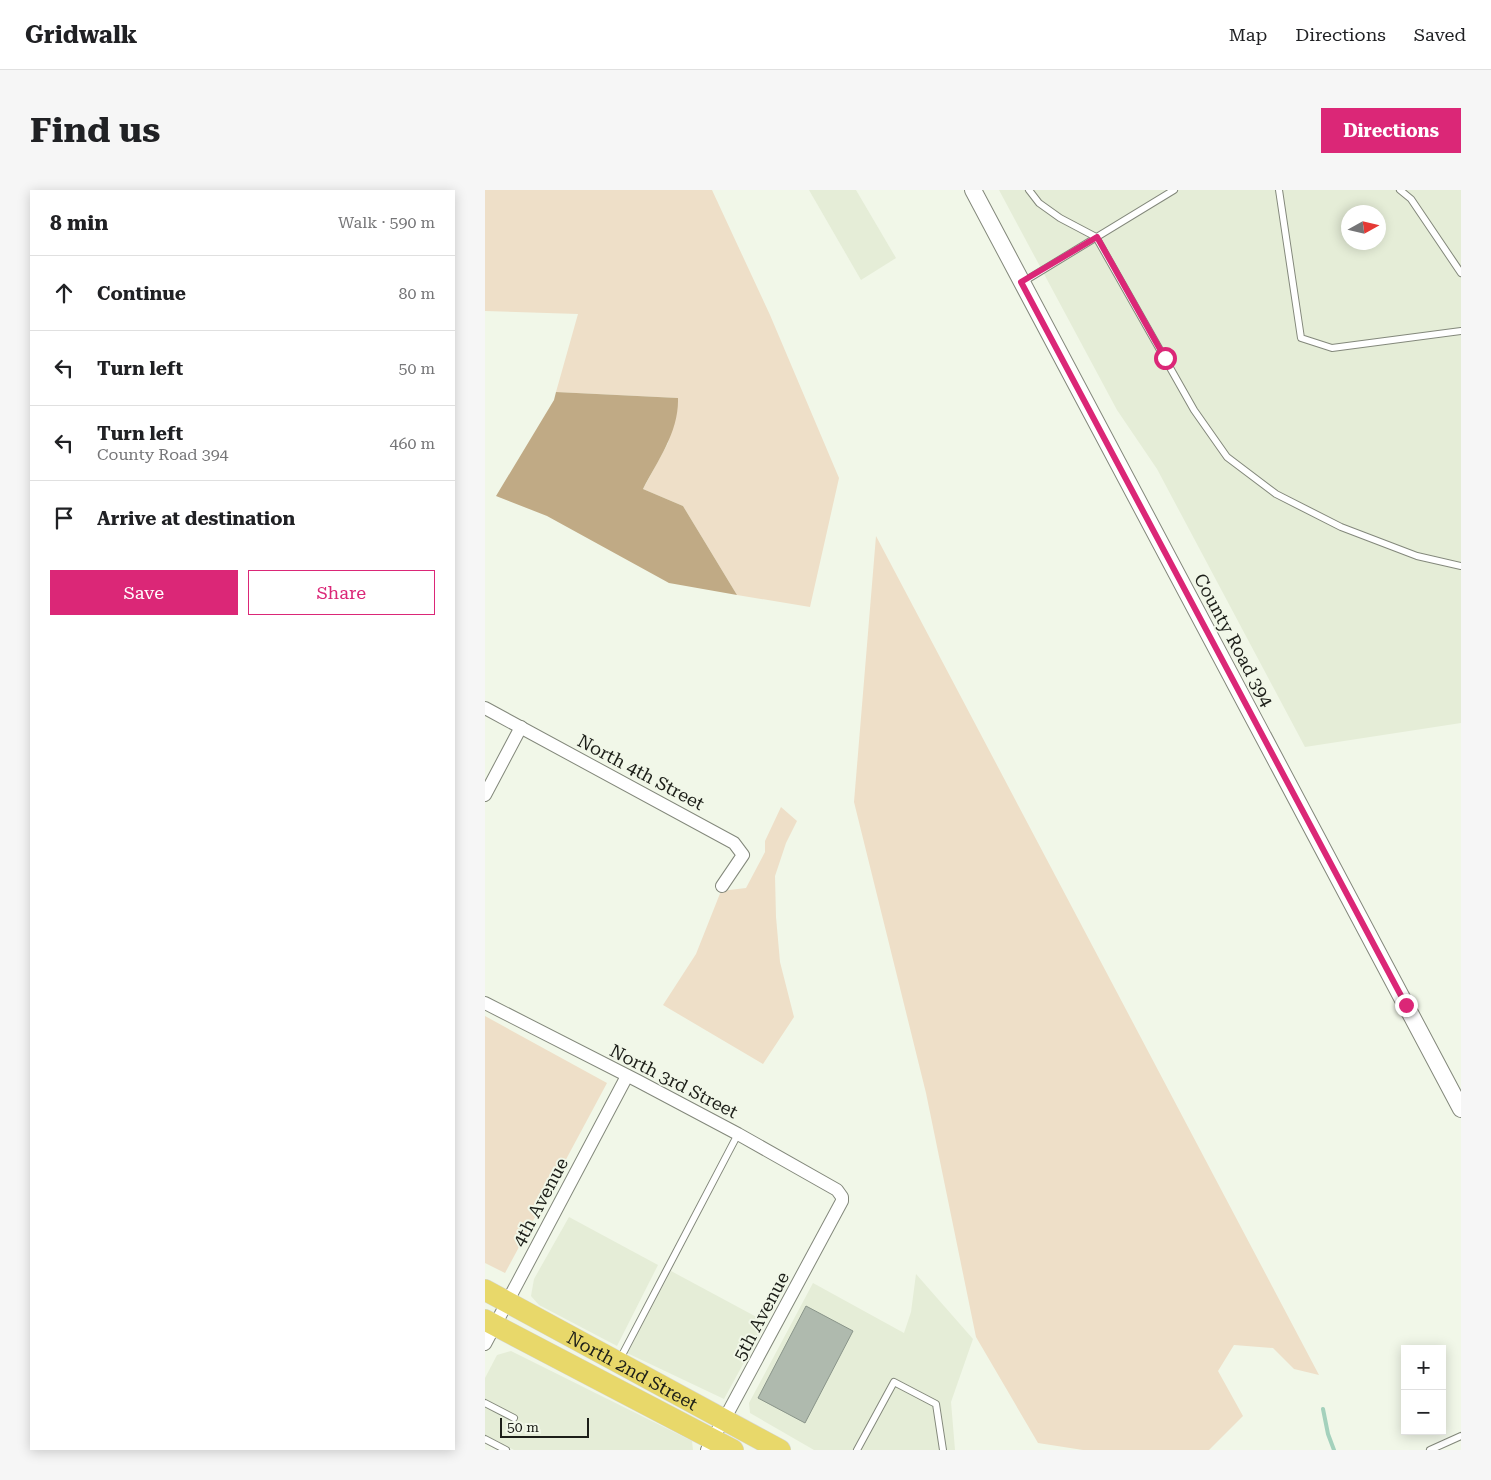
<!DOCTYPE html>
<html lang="en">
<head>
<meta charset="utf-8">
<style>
  :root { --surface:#fff; --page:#f6f6f6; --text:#202124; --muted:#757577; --line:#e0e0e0; --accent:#db2777 }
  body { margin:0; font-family:"Roboto Serif",serif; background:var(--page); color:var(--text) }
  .controls { position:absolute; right:15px; bottom:15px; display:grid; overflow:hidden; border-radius:0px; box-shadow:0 2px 12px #0003 }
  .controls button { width:45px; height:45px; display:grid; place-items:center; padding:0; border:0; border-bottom:1px solid var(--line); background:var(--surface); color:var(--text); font:25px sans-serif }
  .compass { position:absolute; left:856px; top:15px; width:45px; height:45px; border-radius:50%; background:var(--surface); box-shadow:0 2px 12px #0003; rotate:82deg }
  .scale { position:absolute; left:15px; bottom:12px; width:89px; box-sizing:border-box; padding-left:5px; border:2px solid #1c1e18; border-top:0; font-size:14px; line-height:18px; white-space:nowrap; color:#1c1e18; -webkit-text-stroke:4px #f1f7e8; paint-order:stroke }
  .stop { position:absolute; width:15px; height:15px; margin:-11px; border:4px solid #db2777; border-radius:50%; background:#fff }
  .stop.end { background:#db2777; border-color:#fff; box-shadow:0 1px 5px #0008 }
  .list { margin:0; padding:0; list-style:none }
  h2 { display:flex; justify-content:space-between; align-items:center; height:65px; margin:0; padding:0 20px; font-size:21px }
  h2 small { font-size:16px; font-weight:400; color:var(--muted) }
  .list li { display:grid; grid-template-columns:32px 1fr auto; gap:15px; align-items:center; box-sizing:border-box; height:75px; padding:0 20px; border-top:1px solid var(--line) }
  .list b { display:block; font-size:19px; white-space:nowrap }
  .list p { margin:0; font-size:16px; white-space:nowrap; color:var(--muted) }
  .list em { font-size:16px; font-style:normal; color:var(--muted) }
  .actions { display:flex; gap:10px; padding:15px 20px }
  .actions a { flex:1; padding:11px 0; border:1px solid var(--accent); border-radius:0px; text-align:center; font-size:18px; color:var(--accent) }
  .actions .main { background:var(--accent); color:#fff }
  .icon { flex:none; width:28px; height:28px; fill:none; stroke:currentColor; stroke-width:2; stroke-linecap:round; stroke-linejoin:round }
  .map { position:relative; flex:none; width:976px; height:1260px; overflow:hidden; border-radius:0px }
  header { display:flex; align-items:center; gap:30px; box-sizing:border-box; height:70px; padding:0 25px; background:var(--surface); border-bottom:1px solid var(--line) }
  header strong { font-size:24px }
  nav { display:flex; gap:28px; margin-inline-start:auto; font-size:18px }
  .intro { display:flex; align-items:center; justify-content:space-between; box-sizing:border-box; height:120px; padding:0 30px }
  h1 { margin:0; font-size:35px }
  .button { padding:12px 22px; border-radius:0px; background:var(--accent); color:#fff; font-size:18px; font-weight:700 }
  main { display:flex; gap:30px; padding:0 30px }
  aside { flex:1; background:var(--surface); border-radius:0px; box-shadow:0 2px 12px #0003 }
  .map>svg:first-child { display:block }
  .built { fill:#e5edd7; fill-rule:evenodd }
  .green { fill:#eedfc8 }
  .forest { fill:#c0aa85 }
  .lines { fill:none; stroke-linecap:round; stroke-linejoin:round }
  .stream { stroke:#a4d1bc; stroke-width:4 }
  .building { fill:#afbaae; stroke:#899489 }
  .service-casing { stroke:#83887b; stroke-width:8 }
  .minor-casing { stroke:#83887b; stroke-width:14 }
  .tertiary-casing { stroke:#83887b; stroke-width:18 }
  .trunk-casing { stroke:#d6d6d5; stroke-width:22 }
  .service { stroke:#fff; stroke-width:6 }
  .minor { stroke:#fff; stroke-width:12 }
  .tertiary { stroke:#fff; stroke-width:16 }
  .trunk { stroke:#e8d86a; stroke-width:21 }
  .route { stroke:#db2777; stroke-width:6 }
  .labels { text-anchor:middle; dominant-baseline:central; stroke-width:4; stroke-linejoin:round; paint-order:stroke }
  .street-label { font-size:18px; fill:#1c1e18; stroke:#f1f7e8 }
</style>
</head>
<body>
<header>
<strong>Gridwalk</strong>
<nav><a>Map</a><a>Directions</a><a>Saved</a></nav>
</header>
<div class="intro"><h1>Find us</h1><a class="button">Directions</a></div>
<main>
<aside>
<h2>8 min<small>Walk · 590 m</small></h2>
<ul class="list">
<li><svg class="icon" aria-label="ahead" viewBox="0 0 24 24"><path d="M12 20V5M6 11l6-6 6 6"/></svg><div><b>Continue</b></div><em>80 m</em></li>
<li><svg class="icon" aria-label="left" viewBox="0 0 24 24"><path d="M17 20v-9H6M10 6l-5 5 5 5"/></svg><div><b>Turn left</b></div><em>50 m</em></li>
<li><svg class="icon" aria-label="left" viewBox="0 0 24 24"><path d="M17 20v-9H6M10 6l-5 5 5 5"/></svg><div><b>Turn left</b><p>County Road 394</p></div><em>460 m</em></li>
<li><svg class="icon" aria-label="arrive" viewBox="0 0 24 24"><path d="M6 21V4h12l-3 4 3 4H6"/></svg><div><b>Arrive at destination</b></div></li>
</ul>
<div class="actions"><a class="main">Save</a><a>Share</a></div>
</aside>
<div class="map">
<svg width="976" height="1260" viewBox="0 0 976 1260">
  <rect width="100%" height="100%" fill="#f1f7e8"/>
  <g class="built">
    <polygon points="324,0 371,0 411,68 376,90"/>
    <path d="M514 0H976V533L820 557 672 279 632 220ZM864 22H894V52H864Z"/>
    <polygon points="84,1027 173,1075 132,1156 54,1115 46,1106 49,1089"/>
    <polygon points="186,1081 281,1132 239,1209 142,1163"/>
    <polygon points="431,1084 488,1149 466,1212 470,1260 329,1260 265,1223 264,1213 328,1093 419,1143 426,1122"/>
    <polygon points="26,1161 207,1251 208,1260 29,1260 0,1245 0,1188 12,1165"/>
  </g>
  <g class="green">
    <polygon points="0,0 227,0 285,125 354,288 325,417 252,405 198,316 158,299 183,253 193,208 71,202 93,124 0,121"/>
    <polygon points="391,346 834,1185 809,1179 788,1158 749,1155 733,1181 758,1226 724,1260 598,1260 553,1253 491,1147 441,903 369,612"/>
    <polygon points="296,617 312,631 301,653 290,686 291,727 295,772 309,827 278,874 178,815 211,764 236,701 261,698 280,662 280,651"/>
    <polygon points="0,826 122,893 20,1083 0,1073"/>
  </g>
  <path class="forest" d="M71 202 193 208C194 242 173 270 158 299L198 316 252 405 184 393 62 326 11 306 69 210Z"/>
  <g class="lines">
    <polyline class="stream" points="838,1219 843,1244 849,1260"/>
  </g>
  <polygon class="building" points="321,1116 368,1141 320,1233 273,1208"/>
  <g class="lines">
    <g class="service-casing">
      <g id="service">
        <polyline points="544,0 554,13 575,28 611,47 709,220 742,267 791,304 856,337 932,366 976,376"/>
        <polyline points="794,0 816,148 847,158 976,141"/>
        <polyline points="915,0 926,9 976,83"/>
        <polyline points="538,92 689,0"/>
        <polyline points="135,1169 253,944"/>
        <polyline points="0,1213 29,1228"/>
        <polyline points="0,1249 21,1260"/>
        <polyline points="372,1260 409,1192 451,1214 458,1260"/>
        <polyline points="945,1260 976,1246"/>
      </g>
    </g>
    <g class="minor-casing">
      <g id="minor">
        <polyline points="0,518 249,653 258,665 237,696"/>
        <polyline points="0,605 36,537"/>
        <polyline points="0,813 153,891 253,944 352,1000 357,1007 357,1011 239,1230 227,1249 222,1260"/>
        <polyline points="0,1154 142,886"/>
      </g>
    </g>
    <g class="tertiary-casing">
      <polyline id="tertiary" points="488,0 976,919"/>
    </g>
    <g class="trunk-casing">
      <g id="trunk">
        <path id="s1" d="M0 1100 295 1260"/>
        <polyline points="0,1130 248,1260"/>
      </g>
    </g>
    <use href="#service" class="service"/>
    <use href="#minor" class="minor"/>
    <use href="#tertiary" class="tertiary"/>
    <use href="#trunk" class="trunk"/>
  </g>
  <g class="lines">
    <polyline class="route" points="680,168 612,47 536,92 921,815"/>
  </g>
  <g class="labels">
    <g class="street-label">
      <text transform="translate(749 450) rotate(62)">County Road 394</text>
      <text transform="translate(156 582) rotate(28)">North 4th Street</text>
      <text transform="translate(189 891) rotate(27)">North 3rd Street</text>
      <text transform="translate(55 1012) rotate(-62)">4th Avenue</text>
      <text transform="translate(276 1126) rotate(-62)">5th Avenue</text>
      <text stroke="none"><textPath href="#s1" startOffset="168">North 2nd Street</textPath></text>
    </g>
  </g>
</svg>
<div class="controls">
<button>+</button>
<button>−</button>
</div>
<svg class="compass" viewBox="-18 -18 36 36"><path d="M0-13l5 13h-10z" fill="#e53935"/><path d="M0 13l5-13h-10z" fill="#757577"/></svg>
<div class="scale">50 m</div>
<div class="stop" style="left:680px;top:168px"></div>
<div class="stop end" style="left:921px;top:815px"></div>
</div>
</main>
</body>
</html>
